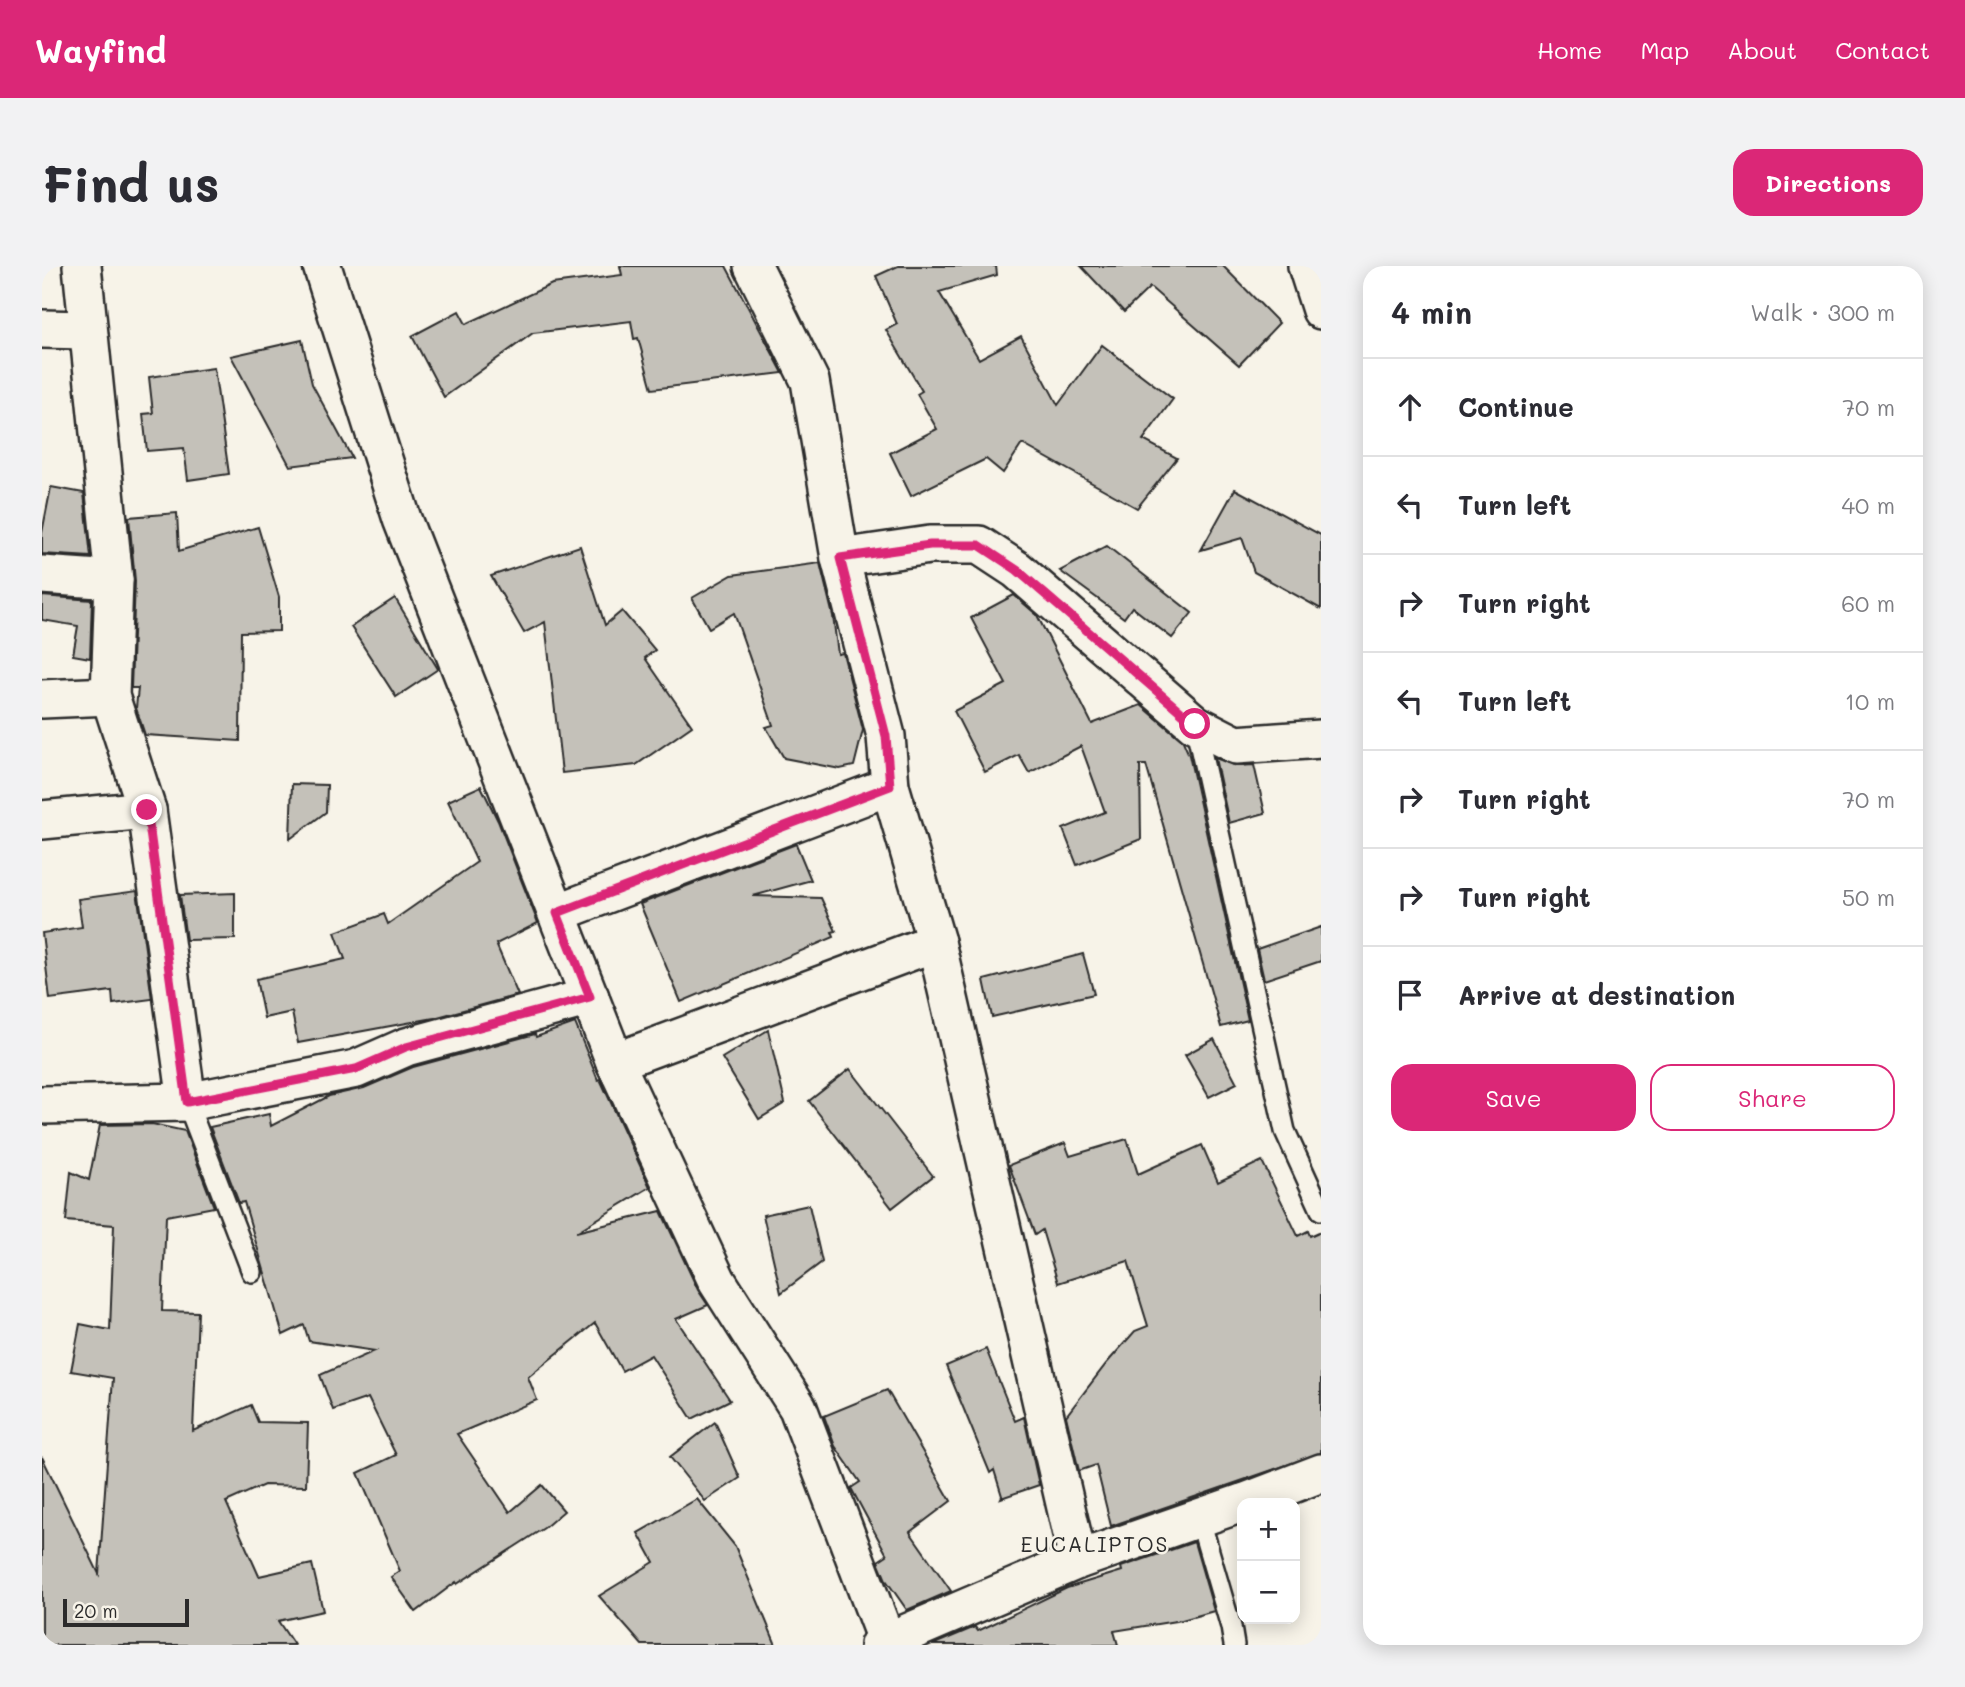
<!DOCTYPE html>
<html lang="en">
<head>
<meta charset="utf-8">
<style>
  :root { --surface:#fff; --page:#f2f2f3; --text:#2b2b33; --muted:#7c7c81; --line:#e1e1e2; --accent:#db2777 }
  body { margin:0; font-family:Mali,sans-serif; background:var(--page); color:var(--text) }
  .controls { position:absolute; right:21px; bottom:21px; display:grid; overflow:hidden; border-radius:14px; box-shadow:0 4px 18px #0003 }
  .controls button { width:63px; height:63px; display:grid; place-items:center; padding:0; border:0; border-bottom:2px solid var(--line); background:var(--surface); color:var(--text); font:35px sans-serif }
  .scale { position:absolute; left:21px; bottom:18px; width:126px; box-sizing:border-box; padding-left:7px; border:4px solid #2b2b2b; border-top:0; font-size:19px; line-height:24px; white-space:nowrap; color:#2b2b2b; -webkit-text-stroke:5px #f7f3e8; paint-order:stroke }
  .stop { position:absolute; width:21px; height:21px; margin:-16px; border:5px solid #db2777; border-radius:50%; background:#fff }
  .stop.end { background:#db2777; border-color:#fff; box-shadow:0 2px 7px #0008 }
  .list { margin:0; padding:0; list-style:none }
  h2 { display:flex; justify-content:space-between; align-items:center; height:91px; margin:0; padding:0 28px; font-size:30px }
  h2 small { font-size:23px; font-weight:400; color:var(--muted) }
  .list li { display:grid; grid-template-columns:46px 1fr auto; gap:21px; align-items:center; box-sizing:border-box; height:98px; padding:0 28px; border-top:2px solid var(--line) }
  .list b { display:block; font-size:26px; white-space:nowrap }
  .list em { font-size:23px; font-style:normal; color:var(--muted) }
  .actions { display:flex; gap:14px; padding:21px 28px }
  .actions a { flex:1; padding:16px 0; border:2px solid var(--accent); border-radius:21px; text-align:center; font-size:24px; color:var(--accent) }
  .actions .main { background:var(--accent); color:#fff }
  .icon { flex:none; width:38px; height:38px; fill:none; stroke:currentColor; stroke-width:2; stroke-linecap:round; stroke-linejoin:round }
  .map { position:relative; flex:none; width:1279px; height:1379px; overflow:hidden; border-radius:21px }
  header { display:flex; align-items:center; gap:42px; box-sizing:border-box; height:98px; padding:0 35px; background:var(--accent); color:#fff }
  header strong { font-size:33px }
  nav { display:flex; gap:38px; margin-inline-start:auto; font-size:24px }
  .intro { display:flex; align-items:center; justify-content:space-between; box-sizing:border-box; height:168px; padding:0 42px }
  h1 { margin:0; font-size:49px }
  .button { padding:18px 32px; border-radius:21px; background:var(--accent); color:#fff; font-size:24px; font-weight:700 }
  main { display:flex; gap:42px; padding:0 42px }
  aside { flex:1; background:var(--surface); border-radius:21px; box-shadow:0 4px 18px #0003 }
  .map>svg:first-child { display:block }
  .building { fill:#c4c1b9; stroke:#2b2b2b; stroke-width:2 }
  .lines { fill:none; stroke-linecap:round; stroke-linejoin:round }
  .lane-casing { stroke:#2b2b2b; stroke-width:24 }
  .street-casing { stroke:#2b2b2b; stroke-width:42 }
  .lane { stroke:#f7f3e8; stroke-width:19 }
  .street { stroke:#f7f3e8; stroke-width:37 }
  .route { stroke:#db2777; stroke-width:9 }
  .labels { text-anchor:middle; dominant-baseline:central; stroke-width:5; stroke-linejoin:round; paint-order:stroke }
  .neighbourhood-label { font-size:21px; letter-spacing:2px; fill:#2b2b2b; stroke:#f7f3e8 }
</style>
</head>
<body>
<header>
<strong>Wayfind</strong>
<nav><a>Home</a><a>Map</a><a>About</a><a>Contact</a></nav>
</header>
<div class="intro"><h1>Find us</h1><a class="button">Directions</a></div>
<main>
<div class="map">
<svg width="1279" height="1379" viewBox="0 0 1279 1379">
  <rect width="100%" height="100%" fill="#f7f3e8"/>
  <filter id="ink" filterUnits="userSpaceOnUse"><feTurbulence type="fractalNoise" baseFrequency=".0143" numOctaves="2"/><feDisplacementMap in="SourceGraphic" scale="14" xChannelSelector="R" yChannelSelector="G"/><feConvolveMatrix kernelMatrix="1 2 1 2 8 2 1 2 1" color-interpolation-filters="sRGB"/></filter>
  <g filter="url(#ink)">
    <g class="building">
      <polygon points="578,0 684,0 741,107 610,123 596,72 592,73 589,55 491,67 402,131 370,70 417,45 424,58 510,18 580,9"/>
      <polygon points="856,0 954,0 955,9 897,26 937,93 979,70 1016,139 1060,79 1131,133 1101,174 1135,192 1095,242 980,178 961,207 944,193 869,230 848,187 895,163 875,128 880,125 844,64 855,58 834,10"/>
      <polygon points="1039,0 1181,0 1237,57 1197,99 1108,21 1082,46"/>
      <polygon points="260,74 270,118 310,192 248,200 189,90"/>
      <polygon points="172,102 187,208 146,214 142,182 105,185 101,148 111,147 107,111"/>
      <polygon points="9,221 42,227 49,291 0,288 0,267"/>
      <polygon points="1193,223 1279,269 1279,343 1212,306 1200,272 1159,284"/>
      <polygon points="135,247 137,285 216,261 237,331 237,365 199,366 198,475 103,469 94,442 96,422 89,422 93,315 87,251"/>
      <polygon points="538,280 563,359 580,345 613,384 603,392 650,460 594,499 520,507 503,356 482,367 449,310"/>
      <polygon points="1065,280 1150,347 1130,372 1090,341 1082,352 1018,305"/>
      <polygon points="778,297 791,350 796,388 801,387 821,464 812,500 798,503 742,492 724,461 731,459 692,347 667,362 650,332 690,309"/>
      <polygon points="972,329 995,349 1050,458 1099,439 1141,475 1147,489 1206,754 1179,761 1104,499 1098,499 1099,573 1035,599 1021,563 1063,546 1039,480 987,507 977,489 943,506 912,445 964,418 929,352"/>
      <polygon points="0,330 50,334 48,392 31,389 36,360 0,354"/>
      <polygon points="353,332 396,403 354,431 309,361"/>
      <polygon points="1173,492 1195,500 1212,499 1223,547 1187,557"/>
      <polygon points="250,518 285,519 284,546 248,573"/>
      <polygon points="439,520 456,555 496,657 454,678 476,729 392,752 256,777 250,746 222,752 214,713 303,693 293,666 342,648 346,658 435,596 406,535"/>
      <polygon points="754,578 769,614 711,630 779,632 794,665 790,666 792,671 639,736 598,638"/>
      <polygon points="95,625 110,733 71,738 70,725 8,733 0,667 40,661 36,633"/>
      <polygon points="193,627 193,673 144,674 138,629"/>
      <polygon points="1279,661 1279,695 1222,714 1215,683"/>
      <polygon points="1041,688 1052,728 950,751 942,714"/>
      <polygon points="533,757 556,814 558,813 608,921 534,966 619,945 656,1024 666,1039 634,1053 688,1134 650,1153 609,1089 580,1105 553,1057 486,1111 495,1134 415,1168 468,1246 500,1219 522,1245 502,1262 415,1318 414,1316 374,1346 349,1311 358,1305 316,1207 354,1189 326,1132 291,1144 278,1109 333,1085 267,1075 262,1059 241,1069 202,936 197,937 168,861 227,848 229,860 287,830 322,822 371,801 493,768 494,771"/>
      <polygon points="726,764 743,837 717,853 680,792"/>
      <polygon points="1172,773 1195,817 1167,831 1143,789"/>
      <polygon points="808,803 891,910 850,942 767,835"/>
      <polygon points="110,858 143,865 172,941 124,950 120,1045 156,1046 151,1165 209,1139 216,1156 266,1157 264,1220 222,1219 184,1236 217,1310 270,1298 281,1345 236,1355 252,1379 0,1379 0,1191 57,1308 71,1112 29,1105 38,1058 68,1064 72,959 24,955 29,906 47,914 58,859"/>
      <polygon points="1085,873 1096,908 1160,879 1176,916 1220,895 1256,970 1266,965 1268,970 1279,965 1279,1187 1069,1260 1054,1199 1037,1205 1024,1150 1064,1098 1093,1065 1106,1060 1086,995 1016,1017 1000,964 993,969 967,899 1023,877 1028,890"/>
      <polygon points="767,939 780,996 739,1027 721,949"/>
      <polygon points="944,1083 973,1155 982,1151 997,1219 959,1232 960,1230 952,1204 948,1207 904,1100"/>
      <polygon points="845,1124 909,1235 868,1266 909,1325 865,1344 844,1314 836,1295 845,1289 809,1222 818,1216 793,1180 782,1150"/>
      <polygon points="673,1156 698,1212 663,1235 628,1191"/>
      <polygon points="655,1233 693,1280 734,1379 600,1379 557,1330 612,1296 596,1267"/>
      <polygon points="1152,1276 1172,1345 1140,1354 1072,1365 1076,1379 890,1379 933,1361 936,1365 1025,1322 1080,1305 1079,1301"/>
    </g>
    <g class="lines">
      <g class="lane-casing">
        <g id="lane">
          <polyline points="1153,458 1243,865 1279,944"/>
          <polyline points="145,836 210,1006"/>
          <polyline points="1158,1254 1189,1361 1192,1379"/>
        </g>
      </g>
      <g class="street-casing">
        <g id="street">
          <polyline points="40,0 72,314 68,430 105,544 145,836"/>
          <polyline points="280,0 360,253 573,796 675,1015 756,1142 846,1379"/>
          <polyline points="711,0 768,115 798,292 844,470 848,520 894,676 1036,1294"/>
          <polyline points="1265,0 1279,44"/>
          <polyline points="0,63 45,64"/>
          <polyline points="798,292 888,279 937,279 975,304 1153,458 1194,479 1279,473"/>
          <polyline points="0,309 72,314"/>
          <polyline points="0,433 68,430"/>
          <polyline points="0,554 105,544"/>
          <polyline points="515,647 848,520"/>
          <polyline points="573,796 894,676"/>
          <polyline points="0,839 145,836 314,803 364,781 548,731"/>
          <polyline points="1201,1237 1279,1207"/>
          <polyline points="837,1379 1036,1294 1200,1237"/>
        </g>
      </g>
      <use href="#lane" class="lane"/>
      <use href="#street" class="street"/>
    </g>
  </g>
  <g class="lines" filter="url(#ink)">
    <polyline class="route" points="105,544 145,836 314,803 364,781 548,731 515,647 848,520 844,470 798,292 888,279 937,279 975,304 1153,458"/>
  </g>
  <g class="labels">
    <g class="neighbourhood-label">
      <text x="1053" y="1277">EUCALIPTOS</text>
    </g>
  </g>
</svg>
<div class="controls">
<button>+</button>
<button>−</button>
</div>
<div class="scale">20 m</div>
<div class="stop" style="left:1153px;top:458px"></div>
<div class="stop end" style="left:105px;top:544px"></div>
</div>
<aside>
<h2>4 min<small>Walk · 300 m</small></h2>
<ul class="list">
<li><svg class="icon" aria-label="ahead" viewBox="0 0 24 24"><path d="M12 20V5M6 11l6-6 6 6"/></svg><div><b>Continue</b></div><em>70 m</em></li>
<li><svg class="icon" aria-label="left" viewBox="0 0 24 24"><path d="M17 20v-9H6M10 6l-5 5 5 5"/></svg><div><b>Turn left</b></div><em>40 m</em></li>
<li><svg class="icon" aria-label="right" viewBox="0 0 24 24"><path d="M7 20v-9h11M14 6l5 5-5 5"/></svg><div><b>Turn right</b></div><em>60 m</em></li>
<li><svg class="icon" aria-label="left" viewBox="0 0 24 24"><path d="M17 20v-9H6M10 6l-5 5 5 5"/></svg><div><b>Turn left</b></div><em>10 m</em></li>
<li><svg class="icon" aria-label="right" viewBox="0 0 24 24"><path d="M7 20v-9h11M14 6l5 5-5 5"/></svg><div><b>Turn right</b></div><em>70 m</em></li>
<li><svg class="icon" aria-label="right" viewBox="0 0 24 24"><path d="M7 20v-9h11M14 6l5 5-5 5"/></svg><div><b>Turn right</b></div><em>50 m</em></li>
<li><svg class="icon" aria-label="arrive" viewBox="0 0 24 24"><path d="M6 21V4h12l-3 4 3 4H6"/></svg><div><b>Arrive at destination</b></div></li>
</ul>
<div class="actions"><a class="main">Save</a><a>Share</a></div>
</aside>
</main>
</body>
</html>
